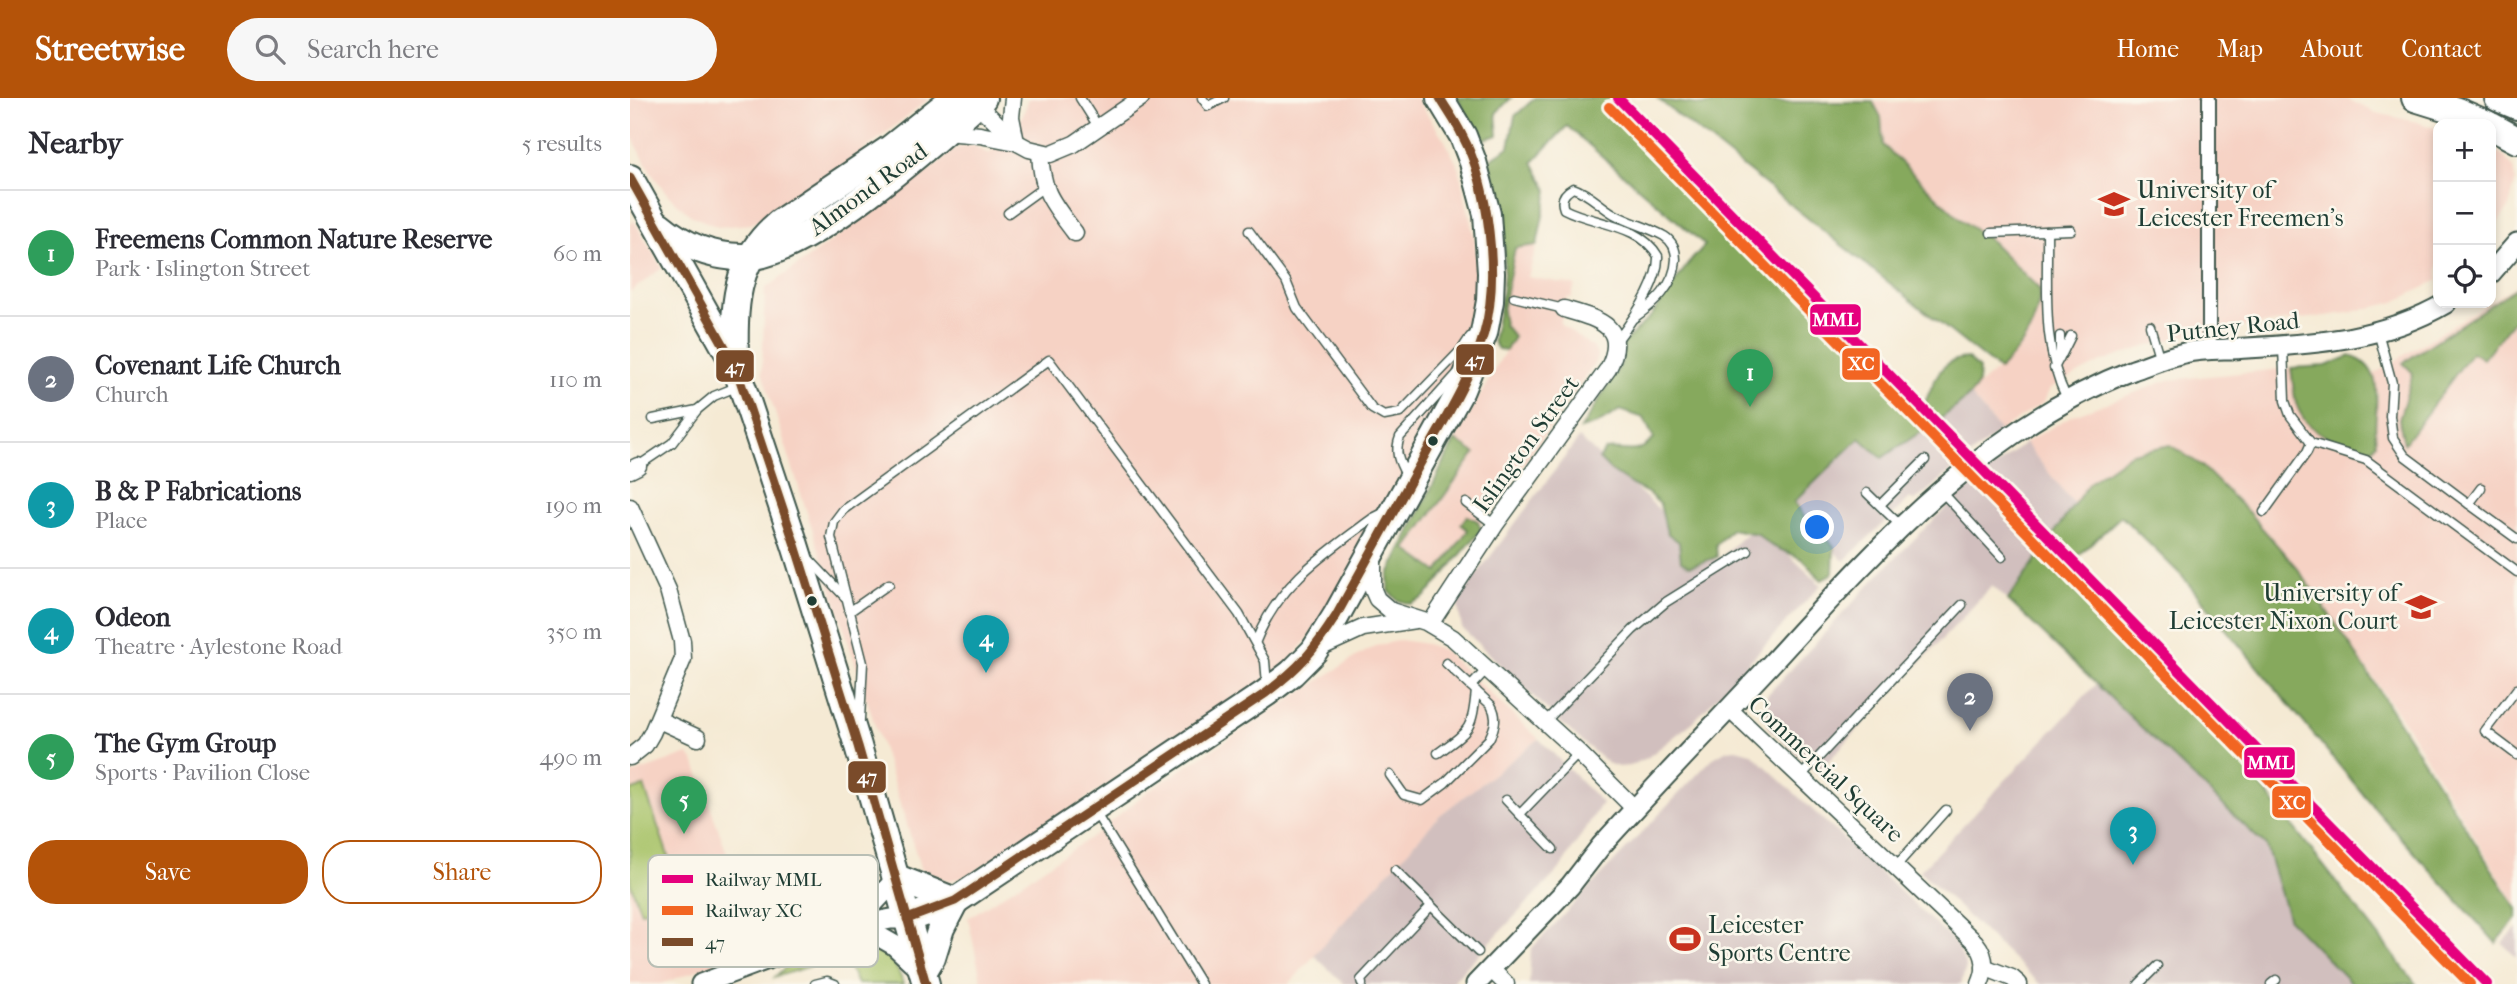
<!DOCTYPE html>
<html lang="en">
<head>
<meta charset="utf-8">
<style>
  :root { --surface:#fff; --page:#f7f7f7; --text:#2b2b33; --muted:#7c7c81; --line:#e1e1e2; --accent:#b45309 }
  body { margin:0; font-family:"IM FELL French Canon",serif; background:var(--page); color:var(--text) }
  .controls { position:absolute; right:21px; top:21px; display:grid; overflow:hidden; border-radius:14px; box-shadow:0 4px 10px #0003 }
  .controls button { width:63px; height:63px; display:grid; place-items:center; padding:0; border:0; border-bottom:2px solid var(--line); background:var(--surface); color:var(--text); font:35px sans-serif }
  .you { position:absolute; left:1188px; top:430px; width:24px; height:24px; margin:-18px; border:5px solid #fff; border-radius:50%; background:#1a73e8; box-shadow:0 0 0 10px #1a73e833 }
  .badge { display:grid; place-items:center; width:46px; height:46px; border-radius:50%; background:var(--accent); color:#fff; font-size:23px; font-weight:700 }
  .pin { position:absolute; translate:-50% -58px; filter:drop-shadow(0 2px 4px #0008) }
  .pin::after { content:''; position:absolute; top:37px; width:24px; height:21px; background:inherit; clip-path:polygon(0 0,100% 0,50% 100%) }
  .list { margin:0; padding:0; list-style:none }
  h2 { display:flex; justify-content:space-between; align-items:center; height:91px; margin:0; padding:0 28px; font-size:30px }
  h2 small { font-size:23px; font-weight:400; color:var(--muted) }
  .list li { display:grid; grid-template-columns:46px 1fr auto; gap:21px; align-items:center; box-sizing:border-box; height:126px; padding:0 28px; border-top:2px solid var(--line) }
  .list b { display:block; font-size:26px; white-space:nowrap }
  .list p { margin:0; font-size:23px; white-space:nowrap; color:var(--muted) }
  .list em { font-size:23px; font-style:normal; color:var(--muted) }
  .actions { display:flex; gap:14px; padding:21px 28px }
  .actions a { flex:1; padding:16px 0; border:2px solid var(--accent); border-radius:28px; text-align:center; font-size:24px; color:var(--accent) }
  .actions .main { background:var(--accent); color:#fff }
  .icon { flex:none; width:38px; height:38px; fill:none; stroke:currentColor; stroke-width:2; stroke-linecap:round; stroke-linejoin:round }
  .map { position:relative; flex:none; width:1887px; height:886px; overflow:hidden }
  header { display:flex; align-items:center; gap:42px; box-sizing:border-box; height:98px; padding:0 35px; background:var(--accent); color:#fff }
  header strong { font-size:33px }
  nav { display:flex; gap:38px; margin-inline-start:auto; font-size:24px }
  .search { width:490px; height:63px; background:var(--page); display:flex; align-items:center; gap:18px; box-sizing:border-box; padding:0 24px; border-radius:38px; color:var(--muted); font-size:26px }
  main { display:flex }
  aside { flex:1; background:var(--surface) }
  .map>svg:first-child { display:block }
  .built { fill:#f6d2c4 }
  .industrial { fill:#d1bfbe }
  .green { fill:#a8c369; stroke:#64804e; stroke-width:2 }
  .forest { fill:#86a95d; stroke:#527348; stroke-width:2 }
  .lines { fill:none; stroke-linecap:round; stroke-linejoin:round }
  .service-casing { stroke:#3f574c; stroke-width:11 }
  .pedestrian-casing { stroke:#3f574c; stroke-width:16 }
  .minor-casing { stroke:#3f574c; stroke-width:19 }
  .tertiary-casing { stroke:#3f574c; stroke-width:23 }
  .primary-casing { stroke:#3f574c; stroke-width:30 }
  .service { stroke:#fff; stroke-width:8 }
  .pedestrian { stroke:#fff; stroke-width:12 }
  .minor { stroke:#fff; stroke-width:16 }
  .tertiary { stroke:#fff; stroke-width:19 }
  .primary { stroke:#fff; stroke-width:26 }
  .bus-1-casing { stroke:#fbf7ec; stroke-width:14 }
  .bus-1 { stroke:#7a4b2a; stroke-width:9 }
  .rail-1-casing { stroke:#fbf7ec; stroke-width:16 }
  .rail-2-casing { stroke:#fbf7ec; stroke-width:16 }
  .rail-1 { stroke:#e5007d; stroke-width:10 }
  .rail-2 { stroke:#f26522; stroke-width:10 }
  .bus-dot { fill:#1f3d34; stroke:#fbf7ec; stroke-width:2.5 }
  .labels { text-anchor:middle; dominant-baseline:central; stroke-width:5; stroke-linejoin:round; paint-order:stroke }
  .street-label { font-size:24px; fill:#1f3d34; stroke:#fbf7ec }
  .poi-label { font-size:24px; fill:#1f3d34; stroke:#fbf7ec; text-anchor:start }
  .key { fill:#fbf7ec; stroke:#b9bfb5; stroke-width:2 }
  .key-label { font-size:19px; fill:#1f3d34 }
  .line-badge { stroke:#fbf7ec; stroke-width:2.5 }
  .badge-label { font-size:19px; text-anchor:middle; font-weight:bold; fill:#fff }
</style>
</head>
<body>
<header>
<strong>Streetwise</strong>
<div class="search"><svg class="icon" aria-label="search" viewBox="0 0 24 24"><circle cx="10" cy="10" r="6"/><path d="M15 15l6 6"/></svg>Search here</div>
<nav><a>Home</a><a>Map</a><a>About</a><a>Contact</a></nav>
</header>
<main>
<aside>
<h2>Nearby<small>5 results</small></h2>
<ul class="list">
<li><span class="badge" style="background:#2e9e5b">1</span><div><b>Freemens Common Nature Reserve</b><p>Park · Islington Street</p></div><em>60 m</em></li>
<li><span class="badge" style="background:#6b7280">2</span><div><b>Covenant Life Church</b><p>Church</p></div><em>110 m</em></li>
<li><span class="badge" style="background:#0f9aa8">3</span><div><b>B &amp; P Fabrications</b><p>Place</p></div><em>190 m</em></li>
<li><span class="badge" style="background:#0f9aa8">4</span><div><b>Odeon</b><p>Theatre · Aylestone Road</p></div><em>350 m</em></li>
<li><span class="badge" style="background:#2e9e5b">5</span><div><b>The Gym Group</b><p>Sports · Pavilion Close</p></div><em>490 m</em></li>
</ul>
<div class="actions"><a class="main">Save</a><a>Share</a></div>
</aside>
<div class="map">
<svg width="1887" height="886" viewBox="0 0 1887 886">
  <rect width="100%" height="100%" fill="#fbf7ec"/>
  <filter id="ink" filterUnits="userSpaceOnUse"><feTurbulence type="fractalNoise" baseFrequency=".0143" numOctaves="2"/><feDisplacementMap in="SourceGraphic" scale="14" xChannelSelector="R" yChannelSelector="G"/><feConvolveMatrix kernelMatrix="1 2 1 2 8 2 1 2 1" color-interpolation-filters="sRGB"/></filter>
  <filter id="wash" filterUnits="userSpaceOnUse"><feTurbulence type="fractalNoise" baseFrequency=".00686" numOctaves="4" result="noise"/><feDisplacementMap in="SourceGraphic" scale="28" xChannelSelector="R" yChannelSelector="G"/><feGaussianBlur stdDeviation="1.57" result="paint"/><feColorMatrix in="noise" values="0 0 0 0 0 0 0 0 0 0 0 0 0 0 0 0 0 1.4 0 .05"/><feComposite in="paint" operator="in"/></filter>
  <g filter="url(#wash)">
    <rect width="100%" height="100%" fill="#f5ead4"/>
    <g class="built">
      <polygon points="0,0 300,0 207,74 150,111 121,126 88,129 60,117 38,97 22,76 0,35"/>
      <polygon points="399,0 786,0 814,41 828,68 845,143 848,192 834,258 815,305 685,531 652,573 339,777 318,783 291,771 132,274 135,191 311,64 323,52 333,48 344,48 359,56 393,17"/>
      <polygon points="1351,0 1715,0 1746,15 1787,24 1808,31 1808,182 1765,204 1718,215 1565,235 1517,248 1471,264 1420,290 1414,304 1370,333 1339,296 1368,271 1029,2 1071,7 1114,4 1265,4"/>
      <polygon points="1861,50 1873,57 1883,70 1885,83 1879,109 1861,134"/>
      <polygon points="4,123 32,170 0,194 0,126"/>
      <polygon points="907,147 898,179 945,187 941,200 937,199 930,226 964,250 967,257 965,265 864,408 811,476 776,451 845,356 825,342 883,239 874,227 872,213 885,150"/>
      <polygon points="1887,187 1887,808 1776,627 1668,471 1618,414 1571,367 1540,347 1459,385 1444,406 1395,345 1441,318 1539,282 1661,270 1666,307 1746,345 1744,332 1748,297 1744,276"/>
      <polygon points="770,542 796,546 813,552 909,641 810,717 659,886 352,886 338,820 464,737 517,694 724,560 746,548"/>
      <polygon points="58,656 64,663 130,848 31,886 0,886 0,677"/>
    </g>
    <g class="industrial">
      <polygon points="1339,296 1370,333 1284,404 1280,400 1214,463 1158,408 1228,338 1251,361"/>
      <polygon points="949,340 1087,463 1126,426 1191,487 1063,624 1017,660 1000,668 988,669 977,665 928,622 832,530 827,503"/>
      <polygon points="1395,345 1444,406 1378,502 1362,488 1187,675 1138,629 1137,597 1255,470 1327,399"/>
      <polygon points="1466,586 1636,749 1659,822 1722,886 1410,886 1290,773"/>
      <polygon points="909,641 972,705 929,772 820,886 714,886 684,857 810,717"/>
      <polygon points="1106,651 1121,655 1129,662 1320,840 1328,849 1336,869 1331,886 899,886 901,851 1082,661 1097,652"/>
      <polygon points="1887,830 1887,860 1872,845"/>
    </g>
    <g class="green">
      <polygon points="14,688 52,798 11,814 0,784 0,693"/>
      <path d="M233 846C256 856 266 861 273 886H227L217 864 204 861 145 879C166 856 203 852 233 846Z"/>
    </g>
    <g class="forest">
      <polygon points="827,0 881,0 866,15 868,37 851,42"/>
      <path d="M905 0H977L1281 307 1295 304C1306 281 1308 262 1337 260L1349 271C1348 276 1349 284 1347 288 1337 307 1272 345 1252 360L1230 340 1164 404 1177 422 1204 448 1203 475 1192 482C1184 476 1180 467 1173 462 1156 451 1140 452 1128 436L1101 431 1086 447 1087 459 1060 468 1051 463 1049 444 1037 435 1030 406 1018 395 1002 387 981 373 969 361 975 352C998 349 1004 360 1024 341L1014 320 990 312 967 326 951 331 991 266 994 244 1021 218 1058 166 1075 147 937 28 903 64 918 93 907 147 885 150 872 213 874 227 884 239 876 252 868 251 863 243C869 212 876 181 874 150 873 120 866 91 859 62L879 49 885 18Z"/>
      <path d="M1029 2 1071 7 1114 4H1243L1251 19 1253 47 1330 121 1361 143 1410 192C1408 227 1393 248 1369 272Z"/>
      <polygon points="1887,189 1887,218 1853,261 1842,254 1774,346 1769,321 1783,275 1773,265"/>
      <path d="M1720 258C1761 270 1741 314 1746 345L1740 354C1712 346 1678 338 1667 308 1663 297 1663 282 1661 270L1696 268Z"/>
      <polygon points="825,342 845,355 776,451 808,474 838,432 831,426 837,418 848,423 851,432 802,491 793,500 780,506 767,502 759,493 758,478"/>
      <polygon points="1540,347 1571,367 1618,414 1668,471 1721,548 1887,811 1887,820 1866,845 1747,713 1552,478 1491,418 1437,468 1441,488 1622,676 1786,886 1722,886 1659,822 1636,748 1378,502 1459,385 1502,355"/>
    </g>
  </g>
  <g filter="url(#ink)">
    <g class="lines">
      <g class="service-casing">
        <g id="service">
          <polyline points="450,0 469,30"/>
          <polyline points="572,0 578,8 594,0"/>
          <polyline points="378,115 414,89"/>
          <polyline points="619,133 656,183 667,210 742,311 754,318 770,315 832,251 840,239"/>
          <path d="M1417 133C1418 189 1411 249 1437 301"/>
          <polyline points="1361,135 1441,132"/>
          <polyline points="884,199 934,211"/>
          <polyline points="1520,228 1530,262"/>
          <polyline points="1748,234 1762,285 1760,318 1763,340 1775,358 1839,406 1851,390"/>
          <path d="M986 244C1002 223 1029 185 1028 158 1009 125 964 127 934 111 930 101 934 95 943 90 959 95 970 108 984 116 1000 125 1018 129 1034 138 1042 143 1046 151 1046 161 1045 188 1024 206 1004 220"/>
          <polyline points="1653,248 1655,303 1660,317 1681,345 1736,362 1887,474"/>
          <polyline points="1432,256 1441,238"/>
          <polyline points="1424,270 1430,259 1430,238"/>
          <polyline points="23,321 67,312 84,298 109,288"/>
          <polyline points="8,368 42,345 67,312"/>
          <path d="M776 377C769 364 764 354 770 339L828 275"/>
          <polyline points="1312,394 1372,459"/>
          <polyline points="1237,395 1272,429"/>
          <polyline points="836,405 865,427"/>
          <polyline points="1839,406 1887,441"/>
          <polyline points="1250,407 1295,362"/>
          <polyline points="1634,414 1677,354 1681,345"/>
          <polyline points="178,460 215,499"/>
          <polyline points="219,514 259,486"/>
          <path d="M626 543C649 485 694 456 743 420L755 414"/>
          <polyline points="841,588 857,571"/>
          <polyline points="1887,591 1855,633 1887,657"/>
          <polyline points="230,621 233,565 201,439 204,424 213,412 419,262 609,516 635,563 637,586"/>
          <polyline points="915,624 1003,532 1036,504 1118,453"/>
          <path d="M808 655C840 632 842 632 846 593"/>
          <path d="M760 677 774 697 792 702 815 685 859 641C865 629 868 619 861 607L816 565"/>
          <polyline points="1170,679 1332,507"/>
          <polyline points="876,702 923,751"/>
          <polyline points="465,714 571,886"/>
          <polyline points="890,716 949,655"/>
          <polyline points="1266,768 1316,712"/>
          <polyline points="765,772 848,854"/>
          <polyline points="185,886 197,883 205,886"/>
          <polyline points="732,886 731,882 800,809"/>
          <polyline points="1509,886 1527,868"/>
          <polyline points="1641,886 1646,882"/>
        </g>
      </g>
      <g class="pedestrian-casing">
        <polyline id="pedestrian" points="1579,0 1579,252"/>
      </g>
      <g class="minor-casing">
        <g id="minor">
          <polyline points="343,2 386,44 399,51 420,56 444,46 511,0"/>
          <polyline points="315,34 350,37 386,44 381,19 383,0"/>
          <path d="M410 55C412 95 422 104 445 135"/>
          <polyline points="0,372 8,368"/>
          <polyline points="0,409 38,492 52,543 53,561 22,635 15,647 0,659"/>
          <polyline points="743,457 743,492 747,501 761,513 796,524 823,540 949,655 1005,711"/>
          <path d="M800 526 865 427 978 271C1000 228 968 221 934 211"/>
          <polyline points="687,551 733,530 785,522"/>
          <path d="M1099 611 1345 844C1356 857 1357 870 1350 886"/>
          <polyline points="29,622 68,640"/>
          <polyline points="1354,869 1382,880 1389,886"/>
          <polyline points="861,871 876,886"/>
        </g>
      </g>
      <g class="tertiary-casing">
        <g id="tertiary">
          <polyline points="1861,175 1887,145"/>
          <polyline points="267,780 239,810 229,827 264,847 292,873"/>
          <polyline points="71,886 229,827 261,821 277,821"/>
          <path d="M846 886 940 788 971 748C1026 687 1084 627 1141 566 1247 450 1353 330 1503 272 1520 266 1536 259 1554 255 1574 250 1596 252 1617 250 1686 246 1755 241 1816 205"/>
        </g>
      </g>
      <g class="primary-casing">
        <g id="primary">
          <polyline points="1785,0 1827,13 1857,26"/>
          <polyline points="1868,0 1887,8"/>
          <polyline points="1861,28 1887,42"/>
          <polyline points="0,80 105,267 165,447 228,648 296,886"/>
          <path d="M29 127C54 148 83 160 116 159 178 157 306 42 353 0"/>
          <path d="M105 265C104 210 103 163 149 125L261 50 324 0"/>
          <polyline points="267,780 325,803 311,830 302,859 293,874"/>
          <polyline points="277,821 325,803 636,595 662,575 684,553 706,518 831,292 854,235 860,203 861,175 857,116 843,64 833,38 810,0"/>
        </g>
      </g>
      <use href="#service" class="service"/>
      <use href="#pedestrian" class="pedestrian"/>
      <use href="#minor" class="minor"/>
      <use href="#tertiary" class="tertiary"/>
      <use href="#primary" class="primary"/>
      <g class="bus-1-casing">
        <g id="bus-1">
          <polyline points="0,80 105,267 165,447 228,648 296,886"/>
          <path d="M277 821 325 803 636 595C670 569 683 554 706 518 736 464 766 409 796 355 818 316 842 277 854 235 870 180 859 87 832 37 826 24 817 12 810 0"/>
        </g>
      </g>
      <use href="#bus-1" class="bus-1"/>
      <g class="rail-1-casing">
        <polyline id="rail-1" points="988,0 1857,886"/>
      </g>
      <g class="rail-2-casing">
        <polyline id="rail-2" points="979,9 1840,886"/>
      </g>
      <use href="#rail-1" class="rail-1"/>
      <use href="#rail-2" class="rail-2"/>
    </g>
  </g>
  <defs>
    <g id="university-bare" transform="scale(2.415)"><path d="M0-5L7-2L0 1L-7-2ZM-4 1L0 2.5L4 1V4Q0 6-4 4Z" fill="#c8321e" stroke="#fbf7ec" stroke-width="2.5" paint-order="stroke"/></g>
    <g id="stadium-bare" transform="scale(2.415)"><path d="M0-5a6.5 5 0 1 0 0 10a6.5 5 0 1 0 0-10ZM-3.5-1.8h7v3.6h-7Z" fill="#c8321e" stroke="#fbf7ec" stroke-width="2.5" paint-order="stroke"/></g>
  </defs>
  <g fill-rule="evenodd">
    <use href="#university-bare" x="1484" y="106"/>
    <use href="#university-bare" x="1791" y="509"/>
    <use href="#stadium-bare" x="1055" y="841"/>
  </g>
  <g class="bus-dot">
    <circle cx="803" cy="343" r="6"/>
    <circle cx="182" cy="503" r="6"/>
  </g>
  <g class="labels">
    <g class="street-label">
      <text transform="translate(238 91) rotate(-36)">Almond Road</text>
      <text transform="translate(1603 229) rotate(-6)">Putney Road</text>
      <text transform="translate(896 346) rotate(-54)">Islington Street</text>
      <text transform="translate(1196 671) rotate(43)">Commercial Square</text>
    </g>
    <g class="poi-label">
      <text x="1507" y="92">University of<tspan x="1507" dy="28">Leicester Freemen's</tspan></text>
      <text x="1768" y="495" text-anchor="end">University of<tspan x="1768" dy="28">Leicester Nixon Court</tspan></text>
      <text x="1078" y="827">Leicester<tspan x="1078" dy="28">Sports Centre</tspan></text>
    </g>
  </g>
  <rect x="18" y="757" width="230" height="112" rx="10" class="key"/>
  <rect x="32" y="777" width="31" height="8" fill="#e5007d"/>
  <rect x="32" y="808" width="31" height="9" fill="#f26522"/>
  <rect x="32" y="840" width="31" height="8" fill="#7a4b2a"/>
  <g class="key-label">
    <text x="75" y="788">Railway MML</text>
    <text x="75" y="819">Railway XC</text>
    <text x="75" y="851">47</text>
  </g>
  <g class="line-badge">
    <rect x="1179" y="205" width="53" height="33" rx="7" fill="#e5007d"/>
    <rect x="825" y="245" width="40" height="33" rx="7" fill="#7a4b2a"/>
    <rect x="1211" y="249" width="40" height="34" rx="7" fill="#f26522"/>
    <rect x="85" y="251" width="40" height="34" rx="7" fill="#7a4b2a"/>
    <rect x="1613" y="648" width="53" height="33" rx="7" fill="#e5007d"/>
    <rect x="217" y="662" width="40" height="34" rx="7" fill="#7a4b2a"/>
    <rect x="1641" y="687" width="41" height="34" rx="7" fill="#f26522"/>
  </g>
  <g class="badge-label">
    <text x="1205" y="228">MML</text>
    <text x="845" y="268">47</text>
    <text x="1231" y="272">XC</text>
    <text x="105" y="275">47</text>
    <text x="1640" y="671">MML</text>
    <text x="237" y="685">47</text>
    <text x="1662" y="711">XC</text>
  </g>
</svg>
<div class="controls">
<button>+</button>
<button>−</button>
<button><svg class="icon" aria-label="locate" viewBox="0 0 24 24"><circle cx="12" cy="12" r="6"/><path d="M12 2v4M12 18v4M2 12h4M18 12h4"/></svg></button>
</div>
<div class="you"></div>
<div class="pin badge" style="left:1120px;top:309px;background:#2e9e5b">1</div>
<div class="pin badge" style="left:1340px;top:633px;background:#6b7280">2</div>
<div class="pin badge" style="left:1503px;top:767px;background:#0f9aa8">3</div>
<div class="pin badge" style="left:356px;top:575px;background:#0f9aa8">4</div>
<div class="pin badge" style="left:54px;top:736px;background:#2e9e5b">5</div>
</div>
</main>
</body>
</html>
